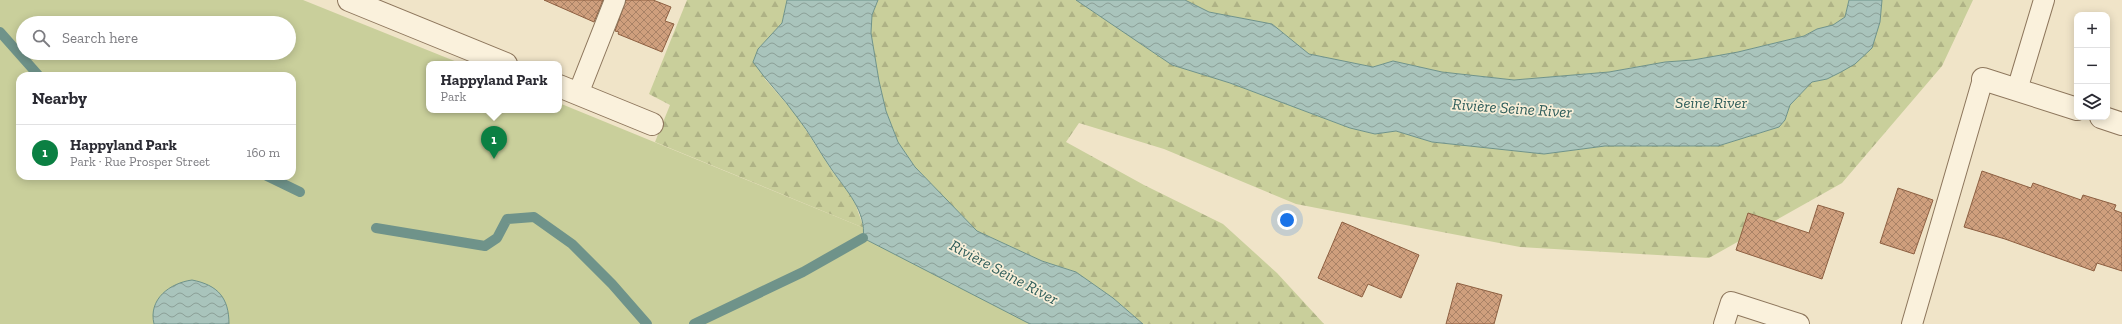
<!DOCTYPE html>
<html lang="en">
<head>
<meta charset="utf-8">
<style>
  :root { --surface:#fff; --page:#f7f7f7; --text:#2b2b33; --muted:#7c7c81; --line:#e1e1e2; --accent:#0b8043 }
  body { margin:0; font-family:"Zilla Slab",serif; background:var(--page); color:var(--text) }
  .controls { position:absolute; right:12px; top:12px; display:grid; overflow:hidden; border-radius:8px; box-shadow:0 2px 10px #0003 }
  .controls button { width:36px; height:36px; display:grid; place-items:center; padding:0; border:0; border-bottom:1px solid var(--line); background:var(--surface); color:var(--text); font:20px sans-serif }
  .you { position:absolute; left:1287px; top:220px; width:14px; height:14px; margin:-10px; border:3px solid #fff; border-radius:50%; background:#1a73e8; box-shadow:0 0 0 6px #1a73e833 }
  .badge { display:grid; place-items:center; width:26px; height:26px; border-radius:50%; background:var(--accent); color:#fff; font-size:13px; font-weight:700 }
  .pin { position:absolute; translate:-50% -33px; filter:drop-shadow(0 1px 2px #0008) }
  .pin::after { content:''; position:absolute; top:21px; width:14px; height:12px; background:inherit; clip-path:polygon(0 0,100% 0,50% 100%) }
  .popup { position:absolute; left:426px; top:61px; width:136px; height:52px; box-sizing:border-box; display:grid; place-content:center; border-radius:8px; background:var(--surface); filter:drop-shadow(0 1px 3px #0005); font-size:13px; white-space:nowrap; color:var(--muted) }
  .popup b { font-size:15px; color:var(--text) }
  .popup::after { content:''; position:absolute; left:50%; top:100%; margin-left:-8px; border:8px solid transparent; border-top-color:var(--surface) }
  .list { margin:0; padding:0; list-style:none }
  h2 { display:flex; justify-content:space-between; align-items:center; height:52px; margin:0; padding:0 16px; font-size:17px }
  h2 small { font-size:13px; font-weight:400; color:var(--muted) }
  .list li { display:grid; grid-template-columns:26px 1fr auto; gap:12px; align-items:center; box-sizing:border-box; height:56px; padding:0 16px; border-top:1px solid var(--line) }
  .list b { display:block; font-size:15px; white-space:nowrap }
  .list p { margin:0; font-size:13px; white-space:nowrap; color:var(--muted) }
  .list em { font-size:13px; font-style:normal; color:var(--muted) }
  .icon { flex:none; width:22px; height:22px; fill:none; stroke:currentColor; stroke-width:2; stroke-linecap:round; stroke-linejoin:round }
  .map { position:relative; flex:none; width:2122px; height:324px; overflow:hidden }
  .search { position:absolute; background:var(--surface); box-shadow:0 2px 10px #0003; left:16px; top:16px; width:280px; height:44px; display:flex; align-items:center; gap:10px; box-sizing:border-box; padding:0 14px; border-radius:22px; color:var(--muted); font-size:15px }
  .panel { position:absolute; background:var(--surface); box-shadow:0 2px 10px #0003; left:16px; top:72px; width:280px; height:108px; border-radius:12px }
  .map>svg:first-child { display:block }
  .forest { fill:url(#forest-firs) }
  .green { fill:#c9cf9b; fill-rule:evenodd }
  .water { fill:url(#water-waves); stroke:#6f938a }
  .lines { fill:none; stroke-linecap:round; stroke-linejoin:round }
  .stream { stroke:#6f938a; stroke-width:10 }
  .building { fill:url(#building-cross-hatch); stroke:#8d5f41 }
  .service-casing { stroke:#8d765c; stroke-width:22 }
  .minor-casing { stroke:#8d765c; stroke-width:24 }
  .service { stroke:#faf1dc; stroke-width:20 }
  .minor { stroke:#faf1dc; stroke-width:22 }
  .labels { text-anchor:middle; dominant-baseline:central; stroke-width:3.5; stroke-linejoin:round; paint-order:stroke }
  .water-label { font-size:16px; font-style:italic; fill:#2f5d5a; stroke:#f7eed8 }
</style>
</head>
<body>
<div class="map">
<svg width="2122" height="324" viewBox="0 0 2122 324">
  <defs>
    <pattern id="forest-firs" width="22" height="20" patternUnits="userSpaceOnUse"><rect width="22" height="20" fill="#c9cf9b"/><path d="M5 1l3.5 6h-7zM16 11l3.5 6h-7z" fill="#aeb285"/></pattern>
    <pattern id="water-waves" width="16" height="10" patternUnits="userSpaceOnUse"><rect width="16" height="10" fill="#a9c4bc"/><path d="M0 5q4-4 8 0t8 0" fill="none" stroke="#8ba098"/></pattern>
    <pattern id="building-cross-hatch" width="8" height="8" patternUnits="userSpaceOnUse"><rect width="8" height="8" fill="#cf9f7d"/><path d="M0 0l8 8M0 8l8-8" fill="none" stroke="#a98266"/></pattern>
  </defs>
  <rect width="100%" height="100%" fill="#f0e4c8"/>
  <g class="forest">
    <polygon points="687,0 787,0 782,23 758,49 765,79 797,116 832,171 853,198 864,228 655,142 670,105 649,94"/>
    <polygon points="878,0 1076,0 1172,65 1230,83 1350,128 1375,134 1396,131 1432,142 1544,154 1605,146 1718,146 1779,127 1785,120 1790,105 1812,82 1827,79 1880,22 1882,0 1973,0 1942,66 1842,183 1709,258 1520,247 1296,204 1164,149 1079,123 1066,142 1144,185 1223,224 1277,273 1324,324 1143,324 1113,298 1076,272 1042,261 977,231 915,167 898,142 886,111 879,81 871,33 872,15"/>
    <polygon points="1185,0 1849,0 1845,17 1833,25 1817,29 1804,36 1738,52 1693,60 1665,62 1609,72 1514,80 1442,72 1393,61 1373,67 1309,54 1272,24 1209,12"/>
  </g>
  <path class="green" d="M0 0H303L462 64H429V110H559V103L864 228 863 238 1037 324H0ZM23 23H289V53H23ZM20 76H292V176H20Z"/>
  <g class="water">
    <path d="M787 0H878L872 15 871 33 879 81 886 111 898 142 915 167 977 231 1042 261 1076 272 1113 298 1143 324H1030L863 238C867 212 846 190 832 170 820 153 810 133 797 117 783 97 767 82 753 62L758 49 782 23Z"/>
    <polygon points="1076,0 1185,0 1209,12 1272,24 1309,54 1373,67 1393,61 1442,72 1514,80 1609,72 1665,62 1693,60 1738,52 1804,36 1817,29 1833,25 1845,17 1849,0 1882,0 1880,22 1872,48 1855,64 1841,72 1827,79 1812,82 1790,105 1785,120 1779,127 1718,146 1605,146 1544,154 1432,142 1396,131 1375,134 1350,128 1230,83 1172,65"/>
    <path d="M192 280C218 285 229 298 229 324H154C148 299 170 283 192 280Z"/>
  </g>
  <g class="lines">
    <g class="stream">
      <polyline points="0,32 39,76"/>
      <polyline points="267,176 300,192"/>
      <polyline points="376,228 485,246 497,238 507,219 534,217 572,244 612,284 647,324"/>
      <polyline points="694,324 803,272 863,238"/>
    </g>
  </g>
  <g class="building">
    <polygon points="544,0 603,0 594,22"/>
    <polygon points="626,0 653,0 671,7 665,21 674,24 662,52 618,34 619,32 615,31"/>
    <polygon points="1982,171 2031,188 2033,183 2081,200 2083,195 2116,205 2114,210 2122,213 2122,271 2097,263 2094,271 2005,239 1964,227"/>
    <polygon points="1898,188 1933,200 1914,254 1880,243"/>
    <polygon points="1818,205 1844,213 1822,279 1736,250 1748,213 1809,233"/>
    <polygon points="1342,222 1419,255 1401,298 1368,284 1362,297 1318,278"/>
    <polygon points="1457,283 1502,295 1494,324 1446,324"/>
  </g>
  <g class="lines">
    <g class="service-casing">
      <g id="service">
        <polyline points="2017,90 2044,0"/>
        <polyline points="578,94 615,0"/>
        <polyline points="1724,324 1731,302 1799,324"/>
        <polyline points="1912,324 1983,79"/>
      </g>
    </g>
    <g class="minor-casing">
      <g id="minor">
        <polyline points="349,0 506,64"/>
        <polyline points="1983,79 2077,109"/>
        <polyline points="559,86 652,124"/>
        <polyline points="2101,117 2122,124"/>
      </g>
    </g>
    <use href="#service" class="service"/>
    <use href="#minor" class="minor"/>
  </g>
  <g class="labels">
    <g class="water-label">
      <text x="1711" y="102">Seine River</text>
      <text transform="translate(1512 108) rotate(4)">Rivière Seine River</text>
      <text transform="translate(1004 272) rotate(28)">Rivière Seine River</text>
    </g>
  </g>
</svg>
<div class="controls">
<button>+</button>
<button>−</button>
<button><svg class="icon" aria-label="layers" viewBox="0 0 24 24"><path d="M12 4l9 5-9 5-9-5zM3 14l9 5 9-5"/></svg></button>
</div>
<div class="you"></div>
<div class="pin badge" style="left:494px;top:159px">1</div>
<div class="popup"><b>Happyland Park</b>Park</div>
<div class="search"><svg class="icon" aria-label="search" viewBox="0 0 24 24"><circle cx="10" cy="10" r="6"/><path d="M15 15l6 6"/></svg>Search here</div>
<section class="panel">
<h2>Nearby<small></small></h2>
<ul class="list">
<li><span class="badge">1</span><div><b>Happyland Park</b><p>Park · Rue Prosper Street</p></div><em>160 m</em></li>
</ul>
</section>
</div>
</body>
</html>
